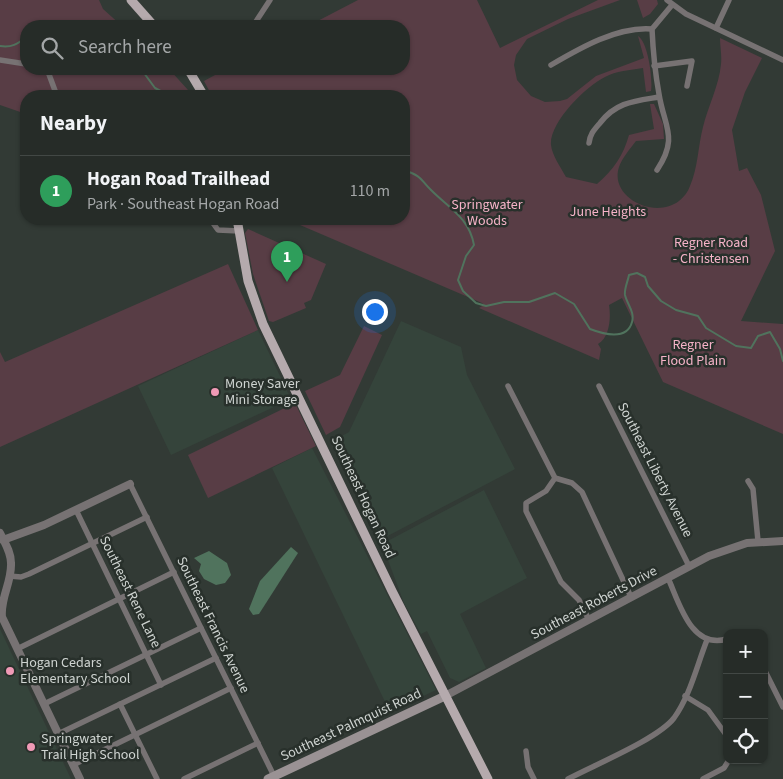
<!DOCTYPE html>
<html lang="en">
<head>
<meta charset="utf-8">
<style>
  :root { --surface:#262c28; --page:#2e3430; --text:#f1f3f6; --muted:#a4a7a8; --line:#424845; --accent:#f09ab6 }
  body { margin:0; font-family:"Source Sans 3",sans-serif; background:var(--page); color:var(--text) }
  .controls { position:absolute; right:15px; bottom:15px; display:grid; overflow:hidden; border-radius:10px; box-shadow:0 1px 4px #0004 }
  .controls button { width:45px; height:45px; display:grid; place-items:center; padding:0; border:0; border-bottom:1px solid var(--line); background:var(--surface); color:var(--text); font:25px sans-serif }
  .you { position:absolute; left:374px; top:311px; width:18px; height:18px; margin:-12px; border:4px solid #fff; border-radius:50%; background:#1a73e8; box-shadow:0 0 0 8px #1a73e833 }
  .badge { display:grid; place-items:center; width:32px; height:32px; border-radius:50%; background:var(--accent); color:#fff; font-size:16px; font-weight:700 }
  .pin { position:absolute; translate:-50% -41px; filter:drop-shadow(0 1px 2px #0008) }
  .pin::after { content:''; position:absolute; top:26px; width:18px; height:15px; background:inherit; clip-path:polygon(0 0,100% 0,50% 100%) }
  .list { margin:0; padding:0; list-style:none }
  h2 { display:flex; justify-content:space-between; align-items:center; height:65px; margin:0; padding:0 20px; font-size:21px }
  h2 small { font-size:16px; font-weight:400; color:var(--muted) }
  .list li { display:grid; grid-template-columns:32px 1fr auto; gap:15px; align-items:center; box-sizing:border-box; height:70px; padding:0 20px; border-top:1px solid var(--line) }
  .list b { display:block; font-size:19px; white-space:nowrap }
  .list p { margin:0; font-size:16px; white-space:nowrap; color:var(--muted) }
  .list em { font-size:16px; font-style:normal; color:var(--muted) }
  .icon { flex:none; width:28px; height:28px; fill:none; stroke:currentColor; stroke-width:2; stroke-linecap:round; stroke-linejoin:round }
  .map { position:relative; flex:none; width:783px; height:779px; overflow:hidden }
  .search { position:absolute; background:var(--surface); box-shadow:0 1px 4px #0004; left:20px; top:20px; width:390px; height:55px; display:flex; align-items:center; gap:12px; box-sizing:border-box; padding:0 18px; border-radius:20px; color:var(--muted); font-size:19px }
  .panel { position:absolute; background:var(--surface); box-shadow:0 1px 4px #0004; left:20px; top:90px; width:390px; height:135px; border-radius:20px }
  .map>svg:first-child { display:block }
  .built { fill:#35443b }
  .green { fill:#583d45 }
  .water { fill:#50735d }
  .lines { fill:none; stroke-linecap:round; stroke-linejoin:round }
  .stream { stroke:#50735d; stroke-width:2 }
  .minor { stroke:#777273; stroke-width:5.5 }
  .tertiary { stroke:#777273; stroke-width:8 }
  .secondary { stroke:#9a9294; stroke-width:9 }
  .primary { stroke:#b5aaad; stroke-width:9 }
  .poi-dot { fill:#f09ab6; stroke:#28302b; stroke-width:2 }
  .labels { text-anchor:middle; dominant-baseline:central; stroke-width:5; stroke-linejoin:round; paint-order:stroke }
  .park-label { font-size:14px; fill:#f6b3c8; stroke:#28302b }
  .poi-label { font-size:14px; fill:#cfd4d1; stroke:#28302b; text-anchor:start }
  .street-label { font-size:14px; fill:#cfd4d1; stroke:#28302b }
</style>
</head>
<body>
<div class="map">
<svg width="783" height="779" viewBox="0 0 783 779">
  <rect width="100%" height="100%" fill="#323a35"/>
  <g class="built">
    <polygon points="401,321 461,347 467,375 515,469 380,540 331,442 349,432"/>
    <polygon points="258,330 291,399 171,455 138,386"/>
    <polygon points="312,448 436,690 390,712 272,468"/>
    <polygon points="484,490 527,578 460,614 486,668 459,682 450,678 427,631 421,634 404,603 382,544"/>
    <polygon points="0,629 55,745 71,779 0,779"/>
  </g>
  <g class="green">
    <polygon points="0,0 99,0 103,9 122,26 26,26 26,69 169,69 188,90 178,95 179,96 26,96 26,114 0,105"/>
    <path d="M358 0H477L500 48 598 0H620L568 19 527 39 516 55 514 65 517 80 531 96 545 102 560 101 567 99 596 76 644 58 638 36C648 42 653 79 651 91L646 92 643 68C630 70 616 71 605 77 586 86 549 123 551 145 552 155 561 168 566 177L597 184C614 169 623 156 629 135L654 129 650 104H654L663 124 664 139 636 141C630 149 622 158 619 167 609 197 654 220 679 201 684 197 688 192 690 186 698 168 698 146 703 127 708 106 719 86 721 64 722 56 720 46 720 38L762 58 745 92 732 130 739 171 747 168 761 195 775 251 741 321 783 324V434L663 382 622 298 609 305C611 317 610 337 598 344L601 349 599 360 479 308 484 305 482 303 286 219H404V96H212L204 81 226 69H404V26H308Z"/>
    <polygon points="637,0 657,0 658,4 650,14 643,18"/>
    <polygon points="248,229 326,264 311,300 304,303 306,308 273,322 269,321 253,274 245,233"/>
    <polygon points="228,264 258,330 0,447 0,352 5,362"/>
    <polygon points="364,326 382,335 340,427 326,435 305,391 340,375"/>
    <polygon points="295,403 316,446 208,498 188,455"/>
  </g>
  <g class="water">
    <polygon points="291,547 298,553 259,614 253,615 249,609 260,581"/>
    <polygon points="209,551 227,563 231,575 225,583 216,585 204,579 199,571 201,564 194,558"/>
  </g>
  <g class="lines">
    <g class="stream">
      <polyline points="66,26 68,26"/>
      <path d="M0 46C11 48 18 44 26 37"/>
      <polyline points="141,69 155,88 170,96"/>
      <path d="M404 170C423 177 419 178 431 190 450 209 469 218 474 245L466 256 458 280 463 291 476 303 486 306 504 302H529L555 293 574 304 590 329C603 334 627 341 632 322 635 312 627 304 625 295 624 289 628 281 629 275L637 273 645 277 648 286 661 301 676 310 698 316 706 328 736 346 751 348 758 336 770 332 780 349 783 361"/>
    </g>
    <g class="minor">
      <polyline points="667,0 686,14 783,60"/>
      <polyline points="253,26 270,0"/>
      <polyline points="716,28 729,0"/>
      <polyline points="0,60 26,64"/>
      <path d="M551 65C580 48 618 26 652 29"/>
      <polyline points="654,66 692,61 687,86"/>
      <polyline points="47,69 57,96"/>
      <path d="M589 143C590 134 594 130 600 123 616 102 635 101 659 97"/>
      <path d="M657 170C679 137 664 127 659 94 655 72 653 51 652 29L672 5"/>
      <polyline points="210,219 218,230 239,231"/>
      <polyline points="508,386 555,478 572,483 582,492 631,597"/>
      <polyline points="599,386 689,566"/>
      <polyline points="555,478 546,491 526,503 526,511 561,582 579,600 589,620"/>
      <polyline points="748,481 753,489 758,541"/>
      <polyline points="130,484 274,776"/>
      <polyline points="76,510 161,685"/>
      <polyline points="9,576 21,577 29,574 147,517"/>
      <path d="M668 578C679 602 691 650 727 639"/>
      <polyline points="741,633 743,633"/>
      <polyline points="17,649 174,572"/>
      <polyline points="764,669 783,707"/>
      <polyline points="685,696 708,710 727,736"/>
      <polyline points="44,704 201,628"/>
      <polyline points="120,704 157,779"/>
      <polyline points="58,734 216,658"/>
      <polyline points="526,751 528,767 534,779"/>
      <polyline points="73,765 231,688"/>
      <polyline points="184,779 258,743"/>
      <path d="M568 779C594 765 658 739 674 718 690 696 697 665 707 640"/>
      <polyline points="703,779 724,768 729,760"/>
    </g>
    <g class="tertiary">
      <path d="M0 533C5 543 11 552 11 563 12 582 0 598 2 617L80 779"/>
      <polyline points="3,540 44,525 130,484"/>
      <polyline points="445,696 709,556 747,543 783,541"/>
    </g>
    <polyline class="secondary" points="268,779 445,696"/>
    <g class="primary">
      <polyline points="131,0 154,26"/>
      <polyline points="188,69 204,96"/>
      <polyline points="237,219 248,281 263,324 392,591 488,779"/>
    </g>
  </g>
  <g class="poi-dot">
    <circle cx="215" cy="392" r="5"/>
    <circle cx="10" cy="671" r="5"/>
    <circle cx="31" cy="747" r="5"/>
  </g>
  <g class="labels">
    <g class="park-label">
      <text x="487" y="205">Springwater<tspan x="487" dy="16">Woods</tspan></text>
      <text x="608" y="212">June Heights</text>
      <text x="711" y="243">Regner Road<tspan x="711" dy="16">- Christensen</tspan></text>
      <text x="693" y="345">Regner<tspan x="693" dy="16">Flood Plain</tspan></text>
    </g>
    <g class="poi-label">
      <text x="225" y="384">Money Saver<tspan x="225" dy="16">Mini Storage</tspan></text>
      <text x="20" y="663">Hogan Cedars<tspan x="20" dy="16">Elementary School</tspan></text>
      <text x="41" y="739">Springwater<tspan x="41" dy="16">Trail High School</tspan></text>
    </g>
    <g class="street-label">
      <text transform="translate(655 470) rotate(63)">Southeast Liberty Avenue</text>
      <text transform="translate(363 497) rotate(65)">Southeast Hogan Road</text>
      <text transform="translate(130 592) rotate(64)">Southeast Rene Lane</text>
      <text transform="translate(594 603) rotate(-28)">Southeast Roberts Drive</text>
      <text transform="translate(213 625) rotate(64)">Southeast Francis Avenue</text>
      <text transform="translate(351 725) rotate(-25)">Southeast Palmquist Road</text>
    </g>
  </g>
</svg>
<div class="controls">
<button>+</button>
<button>−</button>
<button><svg class="icon" aria-label="locate" viewBox="0 0 24 24"><circle cx="12" cy="12" r="6"/><path d="M12 2v4M12 18v4M2 12h4M18 12h4"/></svg></button>
</div>
<div class="you"></div>
<div class="pin badge" style="left:287px;top:282px;background:#2e9e5b">1</div>
<div class="search"><svg class="icon" aria-label="search" viewBox="0 0 24 24"><circle cx="10" cy="10" r="6"/><path d="M15 15l6 6"/></svg>Search here</div>
<section class="panel">
<h2>Nearby<small></small></h2>
<ul class="list">
<li><span class="badge" style="background:#2e9e5b">1</span><div><b>Hogan Road Trailhead</b><p>Park · Southeast Hogan Road</p></div><em>110 m</em></li>
</ul>
</section>
</div>
</body>
</html>
